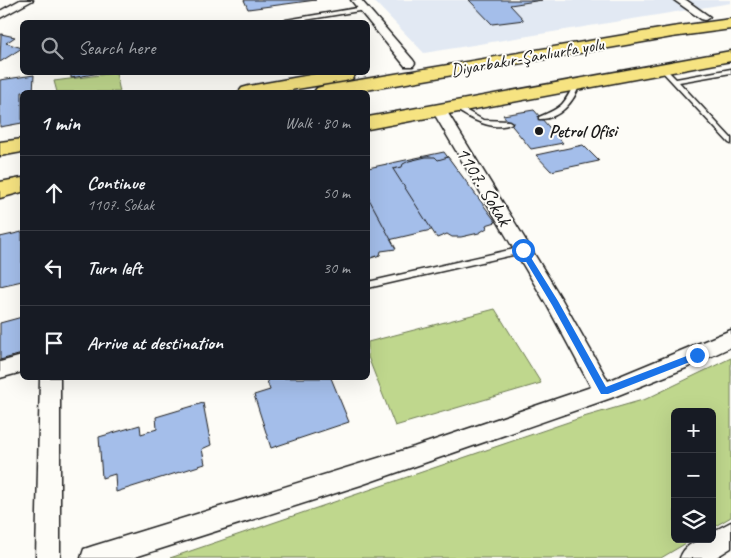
<!DOCTYPE html>
<html lang="en">
<head>
<meta charset="utf-8">
<style>
  :root { --surface:#171b24; --page:#242831; --text:#f1f3f6; --muted:#9ea1a6; --line:#363941 }
  body { margin:0; font-family:Caveat,sans-serif; background:var(--page); color:var(--text) }
  .controls { position:absolute; right:15px; bottom:15px; display:grid; overflow:hidden; border-radius:8px; box-shadow:0 5px 20px #0002 }
  .controls button { width:45px; height:45px; display:grid; place-items:center; padding:0; border:0; border-bottom:1px solid var(--line); background:var(--surface); color:var(--text); font:25px sans-serif }
  .stop { position:absolute; width:15px; height:15px; margin:-11px; border:4px solid #1a73e8; border-radius:50%; background:#fff }
  .stop.end { background:#1a73e8; border-color:#fff; box-shadow:0 1px 5px #0008 }
  .list { margin:0; padding:0; list-style:none }
  h2 { display:flex; justify-content:space-between; align-items:center; height:65px; margin:0; padding:0 20px; font-size:21px }
  h2 small { font-size:16px; font-weight:400; color:var(--muted) }
  .list li { display:grid; grid-template-columns:32px 1fr auto; gap:15px; align-items:center; box-sizing:border-box; height:75px; padding:0 20px; border-top:1px solid var(--line) }
  .list b { display:block; font-size:19px; white-space:nowrap }
  .list p { margin:0; font-size:16px; white-space:nowrap; color:var(--muted) }
  .list em { font-size:16px; font-style:normal; color:var(--muted) }
  .icon { flex:none; width:28px; height:28px; fill:none; stroke:currentColor; stroke-width:2; stroke-linecap:round; stroke-linejoin:round }
  .map { position:relative; flex:none; width:731px; height:558px; overflow:hidden }
  .search { position:absolute; background:var(--surface); box-shadow:0 5px 20px #0002; left:20px; top:20px; width:350px; height:55px; display:flex; align-items:center; gap:12px; box-sizing:border-box; padding:0 18px; border-radius:8px; color:var(--muted); font-size:19px }
  .panel { position:absolute; background:var(--surface); box-shadow:0 5px 20px #0002; left:20px; top:90px; width:350px; height:290px; border-radius:8px }
  .map>svg:first-child { display:block }
  .built { fill:#e2e9f3 }
  .green { fill:#bfd78d; stroke:#6e7a54 }
  .building { fill:#a4beea; stroke:#1c1c1c }
  .lines { fill:none; stroke-linecap:round; stroke-linejoin:round }
  .lane-casing { stroke:#1c1c1c; stroke-width:3 }
  .street-casing { stroke:#1c1c1c; stroke-width:3 }
  .highway-casing { stroke:#1c1c1c; stroke-width:3 }
  .lane { fill:#fdfcf7; fill-rule:evenodd }
  .street { fill:#fdfcf7; fill-rule:evenodd }
  .highway { fill:#f6e381; fill-rule:evenodd }
  .route { fill:#1a73e8 }
  .poi-dot { fill:#1c1c1c; stroke:#fdfcf7; stroke-width:2 }
  .labels { text-anchor:middle; dominant-baseline:central; stroke-width:4; stroke-linejoin:round; paint-order:stroke }
  .far-street-label { font-size:18px; fill:#1c1c1c; stroke:#fdfcf7 }
  .far-poi-label { font-size:18px; font-weight:bold; fill:#1c1c1c; stroke:#fdfcf7; text-anchor:start }
  .street-label { font-size:21px; fill:#1c1c1c; stroke:#fdfcf7 }
</style>
</head>
<body>
<div class="map">
<svg width="731" height="558" viewBox="0 0 731 558">
  <rect width="100%" height="100%" fill="#fdfcf7"/>
  <filter id="ink" filterUnits="userSpaceOnUse"><feTurbulence type="fractalNoise" baseFrequency=".02" numOctaves="2"/><feDisplacementMap in="SourceGraphic" scale="10" xChannelSelector="R" yChannelSelector="G"/><feConvolveMatrix kernelMatrix="1 2 1 2 8 2 1 2 1" color-interpolation-filters="sRGB"/></filter>
  <g filter="url(#ink)">
    <polygon class="built" points="373,0 731,0 731,3 424,53"/>
    <g class="green">
      <polygon points="116,73 120,92 57,92 54,81"/>
      <polygon points="495,309 541,383 395,426 368,357 368,342"/>
      <polygon points="731,358 731,517 712,528 712,412 675,412 675,539 693,539 661,558 170,558 580,418 646,399"/>
    </g>
    <g class="building">
      <polygon points="244,0 316,0 248,9"/>
      <polygon points="469,0 542,0 510,5 524,20 492,24"/>
      <polygon points="1,34 15,37 6,43 22,48 0,62"/>
      <polygon points="71,72 105,72 71,78"/>
      <polygon points="34,75 33,92 22,92 22,123 0,127 0,80"/>
      <polygon points="534,110 541,118 563,143 531,149 503,115"/>
      <polygon points="583,145 599,161 551,171 536,155"/>
      <polygon points="444,152 490,216 368,245 368,168"/>
      <polygon points="426,157 435,157 438,160 448,157 496,222 486,225 487,228 479,233 461,237 452,237 447,234 437,238 393,169 402,167 403,164 409,161"/>
      <polygon points="368,197 396,249 381,251 380,255 368,259"/>
      <polygon points="22,232 22,281 0,286 0,237"/>
      <polygon points="22,317 22,354 0,360 0,323"/>
      <polygon points="266,378 331,378 349,422 271,448 254,395 270,390"/>
      <polygon points="203,403 211,445 202,449 205,464 116,492 115,474 102,478 99,437 140,425 141,434 157,429 156,417"/>
    </g>
    <g class="lines">
      <g class="lane-casing">
        <g id="lane">
          <polygon points="363,7 365,8 365,10 293,22 283,22 286,20"/>
          <polygon points="660,67 664,67 676,79 731,69 731,73 679,82 731,138 731,144 729,143 660,69"/>
          <path d="M575 82 580 83C575 101 559 120 539 119V117C563 107 564 105 575 82Z"/>
          <path d="M456 105 483 120 509 121 512 123C495 133 468 118 454 108V106Z"/>
          <polygon points="523,247 527,250 526,252 368,288 368,282"/>
        </g>
      </g>
      <g class="street-casing">
        <g id="street">
          <polygon points="20,0 33,0 0,18 0,11"/>
          <polygon points="351,0 361,0 413,60 415,63 413,66 405,66"/>
          <polygon points="674,0 686,0 710,17 705,20 701,19"/>
          <polygon points="439,106 446,110 561,298 608,381 731,330 731,347 686,368 611,398 361,485 132,558 81,558 84,549 93,546 414,447 591,387 548,307 432,110"/>
          <polygon points="22,356 22,372 0,378 0,362"/>
          <polygon points="40,378 60,378 60,558 36,558"/>
          <path d="M731 522V548L715 558H680C685 544 698 539 712 539V532Z"/>
        </g>
      </g>
      <g class="highway-casing">
        <g id="highway">
          <polygon points="731,19 731,29 672,37 355,92 314,92 317,88 324,86 672,27"/>
          <polygon points="731,51 731,61 368,129 368,117"/>
          <polygon points="327,72 353,72 355,75 352,79 345,81 279,92 239,92 242,88 249,86"/>
          <polygon points="22,139 22,152 0,156 0,142"/>
          <polygon points="22,178 22,192 0,198 0,182"/>
        </g>
      </g>
      <use href="#lane" class="lane"/>
      <use href="#street" class="street"/>
      <use href="#highway" class="highway"/>
    </g>
  </g>
  <polygon class="route" points="520,248 525,248 558,301 606,387 697,352 700,353 700,358 608,394 601,394 552,305 519,250"/>
  <circle class="poi-dot" cx="539" cy="131" r="5"/>
  <g class="labels">
    <g class="far-street-label">
      <text transform="translate(527 57) rotate(-10)">Diyarbakır-Şanlıurfa yolu</text>
    </g>
    <g class="far-poi-label">
      <text x="549" y="131">Petrol Ofisi</text>
    </g>
    <g class="street-label">
      <text transform="translate(484 186) rotate(59)">1107. Sokak</text>
    </g>
  </g>
</svg>
<div class="controls">
<button>+</button>
<button>−</button>
<button><svg class="icon" aria-label="layers" viewBox="0 0 24 24"><path d="M12 4l9 5-9 5-9-5zM3 14l9 5 9-5"/></svg></button>
</div>
<div class="stop" style="left:523px;top:250px"></div>
<div class="stop end" style="left:697px;top:355px"></div>
<div class="search"><svg class="icon" aria-label="search" viewBox="0 0 24 24"><circle cx="10" cy="10" r="6"/><path d="M15 15l6 6"/></svg>Search here</div>
<section class="panel">
<h2>1 min<small>Walk · 80 m</small></h2>
<ul class="list">
<li><svg class="icon" aria-label="ahead" viewBox="0 0 24 24"><path d="M12 20V5M6 11l6-6 6 6"/></svg><div><b>Continue</b><p>1107. Sokak</p></div><em>50 m</em></li>
<li><svg class="icon" aria-label="left" viewBox="0 0 24 24"><path d="M17 20v-9H6M10 6l-5 5 5 5"/></svg><div><b>Turn left</b></div><em>30 m</em></li>
<li><svg class="icon" aria-label="arrive" viewBox="0 0 24 24"><path d="M6 21V4h12l-3 4 3 4H6"/></svg><div><b>Arrive at destination</b></div></li>
</ul>
</section>
</div>
</body>
</html>
